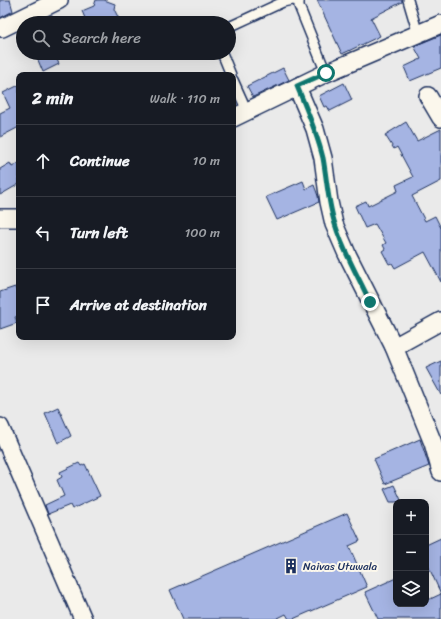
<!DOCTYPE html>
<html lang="en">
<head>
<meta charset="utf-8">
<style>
  :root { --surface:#171b24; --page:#242831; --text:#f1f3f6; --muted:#9ea1a6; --line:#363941 }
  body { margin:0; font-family:Sriracha,sans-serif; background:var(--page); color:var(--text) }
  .controls { position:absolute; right:12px; bottom:12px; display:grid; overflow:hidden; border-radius:8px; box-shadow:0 4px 16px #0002 }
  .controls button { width:36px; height:36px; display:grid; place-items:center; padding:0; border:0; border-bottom:1px solid var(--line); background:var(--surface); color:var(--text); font:20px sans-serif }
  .stop { position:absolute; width:12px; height:12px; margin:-9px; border:3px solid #0f766e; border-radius:50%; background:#fff }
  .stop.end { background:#0f766e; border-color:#fff; box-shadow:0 1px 4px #0008 }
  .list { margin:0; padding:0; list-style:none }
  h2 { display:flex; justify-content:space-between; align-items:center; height:52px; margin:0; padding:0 16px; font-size:17px }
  h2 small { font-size:13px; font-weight:400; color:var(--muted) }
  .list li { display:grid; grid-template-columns:26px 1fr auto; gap:12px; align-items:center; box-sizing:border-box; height:72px; padding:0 16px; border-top:1px solid var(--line) }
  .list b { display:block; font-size:15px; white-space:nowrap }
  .list em { font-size:13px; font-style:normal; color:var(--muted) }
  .icon { flex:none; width:22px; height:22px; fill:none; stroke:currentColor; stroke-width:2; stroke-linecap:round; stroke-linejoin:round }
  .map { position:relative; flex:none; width:441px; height:619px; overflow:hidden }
  .search { position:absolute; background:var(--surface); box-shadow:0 4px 16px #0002; left:16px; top:16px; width:220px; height:44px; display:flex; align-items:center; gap:10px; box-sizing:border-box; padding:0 14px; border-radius:22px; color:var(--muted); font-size:15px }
  .panel { position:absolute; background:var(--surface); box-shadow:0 4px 16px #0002; left:16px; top:72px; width:220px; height:268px; border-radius:8px }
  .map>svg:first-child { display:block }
  .building { fill:#a5b4e3; stroke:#1b2f5e }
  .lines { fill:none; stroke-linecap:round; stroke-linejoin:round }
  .service-casing { stroke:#1b2f5e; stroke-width:12 }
  .minor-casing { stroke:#1b2f5e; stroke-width:20 }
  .service { stroke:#fbf7ec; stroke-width:9 }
  .minor { stroke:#fbf7ec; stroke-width:17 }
  .route { stroke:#0f766e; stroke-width:5 }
  .labels { text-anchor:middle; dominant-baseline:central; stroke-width:4; stroke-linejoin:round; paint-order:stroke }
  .poi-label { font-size:11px; fill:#1b2f5e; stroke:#fbf7ec; text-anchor:start }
</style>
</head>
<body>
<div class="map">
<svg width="441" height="619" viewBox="0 0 441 619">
  <rect width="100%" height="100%" fill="#eaeaea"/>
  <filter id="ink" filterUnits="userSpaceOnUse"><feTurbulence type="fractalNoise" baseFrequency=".025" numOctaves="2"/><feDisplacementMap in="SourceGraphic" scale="8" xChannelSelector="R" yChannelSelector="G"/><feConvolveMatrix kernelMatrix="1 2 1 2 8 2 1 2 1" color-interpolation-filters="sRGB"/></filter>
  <g filter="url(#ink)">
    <g class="building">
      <polygon points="0,0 10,0 13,11 0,18"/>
      <polygon points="96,0 104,0 115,4 114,9 121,23 87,23 82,11 94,6"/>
      <polygon points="317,0 402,0 402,2 371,18 380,36 342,54"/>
      <polygon points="441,35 441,68 410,81 404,67 421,59 414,46"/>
      <polygon points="35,53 54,53 59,64 43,72"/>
      <polygon points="283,68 289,80 253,97 247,86"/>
      <polygon points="344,83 352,100 330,111 327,106 324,107 319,96"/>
      <polygon points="19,85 19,127 0,137 0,113 10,108 3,93"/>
      <polygon points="406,122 417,141 441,129 441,181 412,196 425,221 435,216 441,228 441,282 425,252 395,268 392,263 389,264 382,251 385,249 383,245 386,243 375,224 365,228 355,206 366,201 368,206 398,191 396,185 413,177 397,147 394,149 385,135"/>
      <polygon points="10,163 12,167 19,163 19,184 0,195 0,169"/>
      <polygon points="303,181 306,189 314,185 318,196 319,202 277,220 266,197"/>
      <polygon points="15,287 19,298 19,316 15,317 17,323 0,329 0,292"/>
      <polygon points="441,361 441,395 426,368"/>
      <polygon points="58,407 71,436 58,443 45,413"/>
      <polygon points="420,439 429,466 385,484 374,459"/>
      <polygon points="79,463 81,466 85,464 100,496 72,509 70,505 48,514 45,505 64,496 57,480 62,477 60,472"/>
      <polygon points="394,485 402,502 390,502 384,489"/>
      <polygon points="347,513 360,541 349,546 367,587 293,619 289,619 286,614 276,619 183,619 170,590"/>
      <polygon points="441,538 441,619 378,619 365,592 396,578 396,604 426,604 426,601 441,594 426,561 426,545"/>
    </g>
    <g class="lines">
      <g class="service-casing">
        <g id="service">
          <polyline points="299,0 299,6 326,73"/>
          <polyline points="408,0 418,34"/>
          <polyline points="229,27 283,2 292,0 299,1"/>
          <polyline points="222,53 231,75"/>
          <polyline points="233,80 247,111"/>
        </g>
      </g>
      <g class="minor-casing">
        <g id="minor">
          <polyline points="2,28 59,0"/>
          <polyline points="297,87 315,129 323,158 329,202 334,224 347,254 394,347 433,443 441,472"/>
          <polyline points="428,96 441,118"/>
          <polyline points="233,118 326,73 441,24"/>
          <polyline points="0,218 19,218"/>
          <polyline points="394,347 441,321"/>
          <polyline points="0,427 83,619"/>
        </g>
      </g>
      <use href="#service" class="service"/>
      <use href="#minor" class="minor"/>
    </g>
  </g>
  <g class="lines" filter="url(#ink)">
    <path class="route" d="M326 73 297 86C307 110 317 133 323 158 327 180 328 203 335 224 343 251 358 276 370 302"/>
  </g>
  <defs>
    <g id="building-bare" transform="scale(1.2)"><path d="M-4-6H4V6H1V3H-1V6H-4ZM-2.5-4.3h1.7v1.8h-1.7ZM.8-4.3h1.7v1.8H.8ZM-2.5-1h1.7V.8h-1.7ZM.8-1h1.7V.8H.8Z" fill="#1b2f5e" stroke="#fbf7ec" stroke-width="2.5" paint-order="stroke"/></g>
  </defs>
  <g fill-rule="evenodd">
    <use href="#building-bare" x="291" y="566"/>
  </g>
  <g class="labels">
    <g class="poi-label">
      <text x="303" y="566">Naivas Utuwala</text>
    </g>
  </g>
</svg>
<div class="controls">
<button>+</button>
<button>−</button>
<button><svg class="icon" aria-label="layers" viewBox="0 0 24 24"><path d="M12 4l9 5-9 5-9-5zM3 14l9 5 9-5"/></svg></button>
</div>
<div class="stop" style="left:326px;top:73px"></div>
<div class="stop end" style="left:370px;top:302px"></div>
<div class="search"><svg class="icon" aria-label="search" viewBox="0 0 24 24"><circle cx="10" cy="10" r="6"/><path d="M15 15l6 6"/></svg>Search here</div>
<section class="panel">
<h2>2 min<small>Walk · 110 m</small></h2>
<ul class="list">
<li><svg class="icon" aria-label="ahead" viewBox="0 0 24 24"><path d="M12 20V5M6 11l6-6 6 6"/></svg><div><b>Continue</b></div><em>10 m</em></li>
<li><svg class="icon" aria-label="left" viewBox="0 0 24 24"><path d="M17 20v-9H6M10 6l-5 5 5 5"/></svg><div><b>Turn left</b></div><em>100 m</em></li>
<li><svg class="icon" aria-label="arrive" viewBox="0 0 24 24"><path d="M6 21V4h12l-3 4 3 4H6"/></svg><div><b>Arrive at destination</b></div></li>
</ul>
</section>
</div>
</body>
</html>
